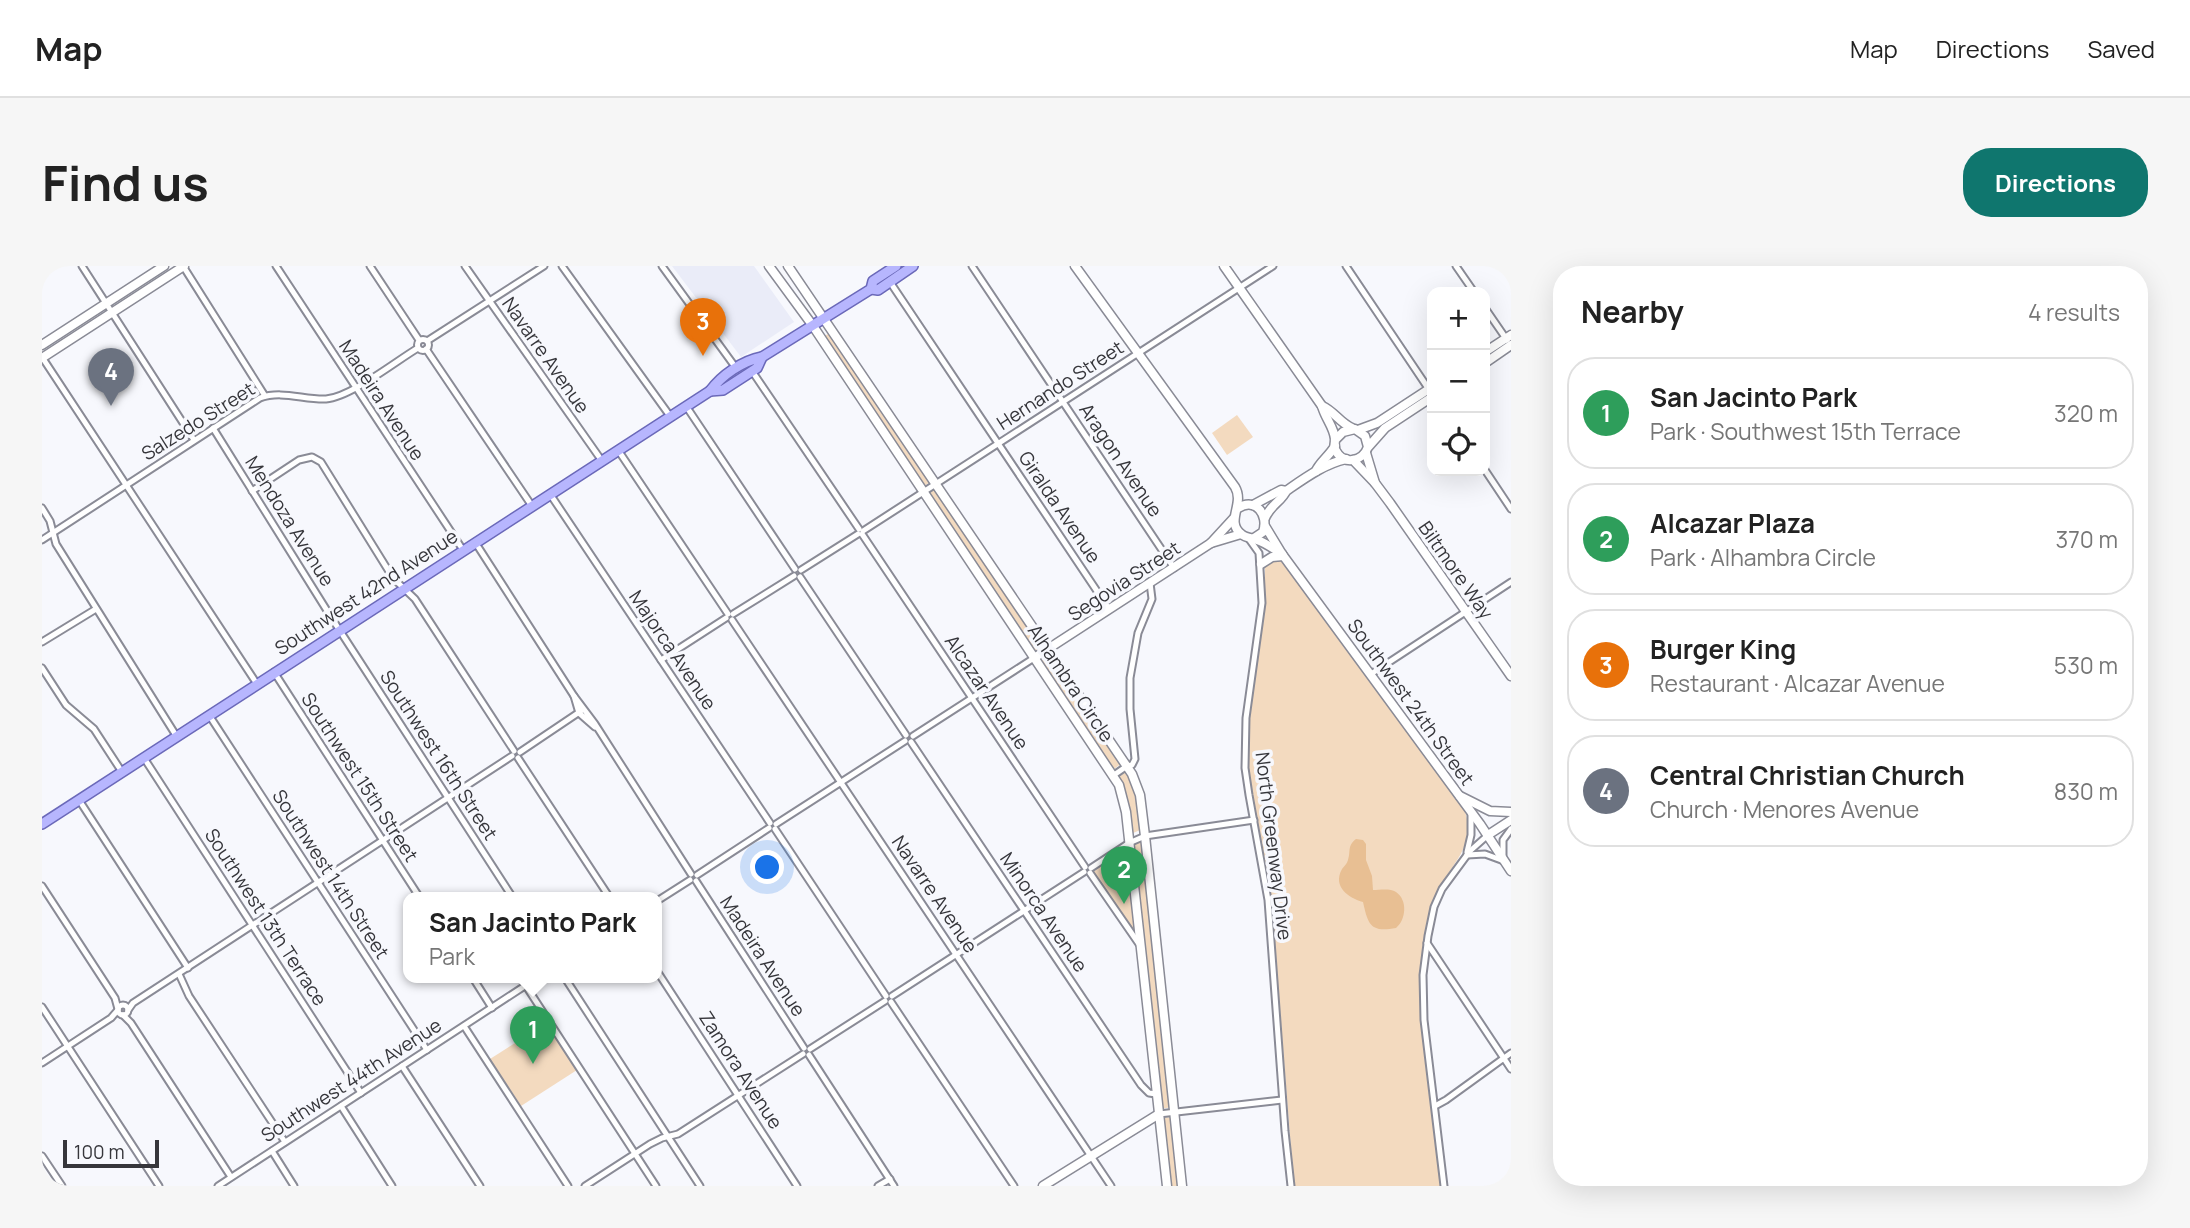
<!DOCTYPE html>
<html lang="en">
<head>
<meta charset="utf-8">
<style>
  :root { --surface:#fff; --page:#f6f6f6; --text:#222; --muted:#767676; --line:#e0e0e0; --accent:#0f766e }
  body { margin:0; font-family:Manrope,sans-serif; background:var(--page); color:var(--text) }
  .controls { position:absolute; right:21px; top:21px; display:grid; overflow:hidden; border-radius:14px; box-shadow:0 7px 28px #0002 }
  .controls button { width:63px; height:63px; display:grid; place-items:center; padding:0; border:0; border-bottom:2px solid var(--line); background:var(--surface); color:var(--text); font:35px sans-serif }
  .scale { position:absolute; left:21px; bottom:18px; width:96px; box-sizing:border-box; padding-left:7px; border:4px solid #36363b; border-top:0; font-size:19px; line-height:24px; white-space:nowrap; color:#36363b; -webkit-text-stroke:5px #f7f8fd; paint-order:stroke }
  .you { position:absolute; left:726px; top:602px; width:24px; height:24px; margin:-18px; border:5px solid #fff; border-radius:50%; background:#1a73e8; box-shadow:0 0 0 10px #1a73e833 }
  .badge { display:grid; place-items:center; width:46px; height:46px; border-radius:50%; background:var(--accent); color:#fff; font-size:23px; font-weight:700 }
  .pin { position:absolute; translate:-50% -58px; filter:drop-shadow(0 2px 4px #0008) }
  .pin::after { content:''; position:absolute; top:37px; width:24px; height:21px; background:inherit; clip-path:polygon(0 0,100% 0,50% 100%) }
  .popup { position:absolute; left:361px; top:626px; width:259px; height:91px; box-sizing:border-box; display:grid; place-content:center; border-radius:14px; background:var(--surface); filter:drop-shadow(0 2px 5px #0005); font-size:23px; white-space:nowrap; color:var(--muted) }
  .popup b { font-size:26px; color:var(--text) }
  .popup::after { content:''; position:absolute; left:50%; top:100%; margin-left:-14px; border:14px solid transparent; border-top-color:var(--surface) }
  .list { margin:0; padding:0; list-style:none }
  h2 { display:flex; justify-content:space-between; align-items:center; height:91px; margin:0; padding:0 28px; font-size:30px }
  h2 small { font-size:23px; font-weight:400; color:var(--muted) }
  .list li { display:grid; grid-template-columns:46px 1fr auto; gap:21px; align-items:center; box-sizing:border-box; height:112px; margin:0 14px 14px; padding:0 14px; border:2px solid var(--line); border-radius:28px }
  .list b { display:block; font-size:26px; white-space:nowrap }
  .list p { margin:0; font-size:23px; white-space:nowrap; color:var(--muted) }
  .list em { font-size:23px; font-style:normal; color:var(--muted) }
  .icon { flex:none; width:38px; height:38px; fill:none; stroke:currentColor; stroke-width:2; stroke-linecap:round; stroke-linejoin:round }
  .map { position:relative; flex:none; width:1469px; height:920px; overflow:hidden; border-radius:28px }
  header { display:flex; align-items:center; gap:42px; box-sizing:border-box; height:98px; padding:0 35px; background:var(--surface); border-bottom:2px solid var(--line) }
  header strong { font-size:33px }
  nav { display:flex; gap:38px; margin-inline-start:auto; font-size:24px }
  .intro { display:flex; align-items:center; justify-content:space-between; box-sizing:border-box; height:168px; padding:0 42px }
  h1 { margin:0; font-size:49px }
  .button { padding:18px 32px; border-radius:28px; background:var(--accent); color:#fff; font-size:24px; font-weight:700 }
  main { display:flex; gap:42px; padding:0 42px }
  aside { flex:1; background:var(--surface); border-radius:28px; box-shadow:0 7px 28px #0002 }
  .map>svg:first-child { display:block }
  .built { fill:#eaecf8 }
  .green { fill:#f3dabf }
  .forest { fill:#e8bf93 }
  .lines { fill:none; stroke-linecap:round; stroke-linejoin:round }
  .street-casing { stroke:#8a8b96; stroke-width:9 }
  .secondary-casing { stroke:#8a8b96; stroke-width:11 }
  .primary-casing { stroke:#6b69b9; stroke-width:12 }
  .street { stroke:#fff; stroke-width:5 }
  .secondary { stroke:#fff; stroke-width:8 }
  .primary { stroke:#b7b6fe; stroke-width:9 }
  .labels { text-anchor:middle; dominant-baseline:central; stroke-width:7; stroke-linejoin:round; paint-order:stroke }
  .street-label { font-size:19px; fill:#36363b; stroke:#f7f8fd }
</style>
</head>
<body>
<header>
<strong>Map</strong>
<nav><a>Map</a><a>Directions</a><a>Saved</a></nav>
</header>
<div class="intro"><h1>Find us</h1><a class="button">Directions</a></div>
<main>
<div class="map">
<svg width="1469" height="920" viewBox="0 0 1469 920">
  <rect width="100%" height="100%" fill="#f7f8fd"/>
  <polygon class="built" points="630,0 712,0 752,56 699,91"/>
  <g class="green">
    <polygon points="786,68 800,88 807,94 890,215 882,220 781,71"/>
    <polygon points="1195,149 1211,171 1185,189 1170,167"/>
    <polygon points="893,221 1001,380 993,386 886,226"/>
    <path d="M1237 294 1244 300 1422 542C1434 577 1415 592 1399 619 1392 632 1387 645 1384 659 1368 743 1390 836 1400 920H1252L1229 633 1207 506 1206 473 1209 437 1223 345V300L1228 295Z"/>
    <polygon points="1006,387 1080,497 1072,503 997,393"/>
    <polygon points="1085,505 1094,525 1098,564 1089,568 1084,529 1077,511"/>
    <polygon points="1100,574 1130,841 1118,843 1091,579"/>
    <polygon points="1084,583 1095,670 1051,606"/>
    <polygon points="504,757 535,804 479,840 448,793"/>
    <polygon points="1130,851 1138,920 1127,920 1120,852"/>
  </g>
  <path class="forest" d="M1314 573 1321 574 1324 578V594L1330 610 1331 624C1338 624 1348 622 1354 626 1366 634 1364 654 1354 662 1328 667 1326 658 1321 636 1307 632 1290 621 1300 603 1302 600 1305 598 1306 594 1309 585 1305 580 1314 573Z"/>
  <g class="lines">
    <g class="street-casing">
      <g id="street">
        <polyline points="40,0 152,174"/>
        <polyline points="141,0 223,130"/>
        <polyline points="234,0 421,284"/>
        <polyline points="328,0 377,74"/>
        <polyline points="423,0 560,195"/>
        <polyline points="520,0 628,150"/>
        <polyline points="620,0 694,102"/>
        <polyline points="930,0 1132,302"/>
        <polyline points="1304,0 1388,125"/>
        <polyline points="1414,0 1432,26"/>
        <polyline points="848,16 1067,343"/>
        <polyline points="1443,42 1465,74"/>
        <circle cx="381" cy="79" r="5.5"/>
        <polyline points="385,75 502,0"/>
        <polyline points="384,83 490,240"/>
        <polyline points="0,91 215,418"/>
        <polyline points="710,105 817,263"/>
        <polyline points="644,140 753,303"/>
        <polyline points="171,162 289,351 471,632"/>
        <polyline points="576,184 686,348"/>
        <polyline points="1443,204 1469,243"/>
        <polyline points="210,225 257,194 270,191 279,196 351,312 373,333 472,485"/>
        <polyline points="508,228 728,557"/>
        <polyline points="0,242 8,255 14,278 135,471"/>
        <polyline points="821,265 1231,0"/>
        <polyline points="820,268 1043,601"/>
        <polyline points="1207,273 1217,287 1220,337 1204,452 1203,502 1207,529 1226,634 1243,865 1249,920"/>
        <path d="M0 274 218 132C240 124 262 134 284 133 309 131 354 95 376 82"/>
        <polyline points="433,276 532,430"/>
        <polyline points="759,304 816,268"/>
        <polyline points="758,311 864,469"/>
        <polyline points="691,348 752,310"/>
        <polyline points="690,354 1069,920"/>
        <polyline points="0,376 54,343"/>
        <polyline points="619,394 684,352"/>
        <polyline points="0,402 24,439 52,463 80,506"/>
        <polyline points="232,406 378,632"/>
        <polyline points="1329,408 1469,316"/>
        <polyline points="167,449 385,784"/>
        <polyline points="553,461 537,447 532,430 553,458 649,608"/>
        <polyline points="871,470 992,392"/>
        <polyline points="869,476 1099,819 1107,827 1114,828"/>
        <polyline points="478,486 539,445"/>
        <polyline points="102,492 319,827"/>
        <polyline points="476,492 568,632"/>
        <polyline points="1072,509 1085,500 1090,499 1093,493 1088,443 1088,412 1096,367 1110,333 1108,317"/>
        <polyline points="37,534 146,702"/>
        <polyline points="734,558 863,475"/>
        <polyline points="733,563 844,730"/>
        <polyline points="1425,586 1429,569 1429,547"/>
        <polyline points="1425,589 1443,588 1462,595"/>
        <polyline points="1461,589 1461,574 1469,563"/>
        <polyline points="1049,602 1087,577 1103,570 1212,554"/>
        <polyline points="1048,607 1097,678"/>
        <polyline points="655,609 727,562"/>
        <polyline points="654,615 762,782"/>
        <polyline points="0,620 73,732 76,743"/>
        <polyline points="615,635 648,614"/>
        <polyline points="1385,677 1469,803"/>
        <polyline points="615,705 755,920"/>
        <polyline points="137,708 147,730 243,876"/>
        <polyline points="431,712 450,742"/>
        <polyline points="523,712 658,920"/>
        <polyline points="484,720 614,920"/>
        <polyline points="850,730 1042,606"/>
        <polyline points="849,736 972,920"/>
        <circle cx="81" cy="744" r="5"/>
        <polyline points="0,741 117,920"/>
        <polyline points="86,744 91,737 470,490"/>
        <polyline points="81,749 89,757 189,911"/>
        <polyline points="422,760 526,920"/>
        <polyline points="768,783 843,735"/>
        <polyline points="767,789 852,920"/>
        <polyline points="0,797 69,752 76,744"/>
        <polyline points="360,800 438,920"/>
        <polyline points="299,840 350,920"/>
        <polyline points="1393,840 1404,834 1469,787"/>
        <polyline points="1117,848 1240,834"/>
        <polyline points="230,885 252,920"/>
        <polyline points="0,890 20,920"/>
        <polyline points="176,920 495,712"/>
        <polyline points="543,920 608,878 620,872 636,868 761,788"/>
        <polyline points="836,920 848,913"/>
        <polyline points="1402,920 1382,754 1381,709 1386,670 1392,641 1400,623 1428,585 1446,569"/>
      </g>
    </g>
    <g class="secondary-casing">
      <g id="secondary">
        <polyline points="727,0 771,60 1077,519 1084,546 1125,920"/>
        <polyline points="746,0 1090,508 1098,529 1103,570 1140,920"/>
        <path d="M1033 0 1193 221C1203 238 1183 255 1199 268 1204 272 1210 272 1215 274 1224 277 1232 283 1240 288"/>
        <path d="M1182 0 1280 140C1283 152 1292 161 1293 173 1293 180 1291 179 1294 185 1302 200 1321 195 1326 181L1323 170 1313 163 1301 166 1293 174"/>
        <polyline points="0,79 122,0"/>
        <polyline points="1443,86 1469,69"/>
        <polyline points="0,92 142,0"/>
        <polyline points="1443,97 1469,79"/>
        <path d="M1280 140C1292 145 1298 157 1310 162"/>
        <polyline points="1316,164 1335,157 1390,121"/>
        <polyline points="1327,180 1343,162 1390,131"/>
        <polyline points="1324,187 1333,217"/>
        <polyline points="1311,194 1333,217 1348,237 1469,410"/>
        <path d="M1274 205C1277 197 1288 189 1293 180"/>
        <polyline points="1211,239 1239,224 1244,225"/>
        <path d="M1196 242C1214 231 1227 249 1221 266L1212 272"/>
        <path d="M1223 252C1229 238 1240 235 1244 225 1263 212 1282 198 1304 193"/>
        <polyline points="1223,260 1240,288 1438,558 1469,605"/>
        <polyline points="1169,277 1199,268"/>
        <polyline points="1219,298 1230,291 1241,290"/>
        <polyline points="992,392 1169,277 1192,252"/>
        <polyline points="1418,530 1448,545 1469,546"/>
        <polyline points="1446,569 1469,554"/>
        <polyline points="1001,920 1117,848"/>
      </g>
    </g>
    <g class="primary-casing">
      <g id="primary">
        <polyline points="829,23 836,24 871,0"/>
        <polyline points="668,125 681,124 715,102 720,91"/>
        <path d="M0 558 668 125C680 109 700 95 720 91L829 23 831 15 854 0"/>
      </g>
    </g>
    <use href="#street" class="street"/>
    <use href="#secondary" class="secondary"/>
    <use href="#primary" class="primary"/>
  </g>
  <g class="labels">
    <g class="street-label">
      <text transform="translate(504 89) rotate(55)">Navarre Avenue</text>
      <text transform="translate(1018 119) rotate(-33)">Hernando Street</text>
      <text transform="translate(340 134) rotate(57)">Madeira Avenue</text>
      <text transform="translate(156 155) rotate(-32)">Salzedo Street</text>
      <text transform="translate(1079 194) rotate(56)">Aragon Avenue</text>
      <text transform="translate(1018 241) rotate(56)">Giralda Avenue</text>
      <text transform="translate(248 255) rotate(58)">Mendoza Avenue</text>
      <text transform="translate(1414 304) rotate(55)">Biltmore Way</text>
      <text transform="translate(1082 315) rotate(-33)">Segovia Street</text>
      <text transform="translate(324 326) rotate(-33)">Southwest 42nd Avenue</text>
      <text transform="translate(631 384) rotate(56)">Majorca Avenue</text>
      <text transform="translate(1029 417) rotate(56)">Alhambra Circle</text>
      <text transform="translate(945 426) rotate(56)">Alcazar Avenue</text>
      <text transform="translate(1369 436) rotate(54)">Southwest 24th Street</text>
      <text transform="translate(397 489) rotate(57)">Southwest 16th Street</text>
      <text transform="translate(318 511) rotate(57)">Southwest 15th Street</text>
      <text transform="translate(1232 580) rotate(83)">North Greenway Drive</text>
      <text transform="translate(289 608) rotate(57)">Southwest 14th Street</text>
      <text transform="translate(893 628) rotate(56)">Navarre Avenue</text>
      <text transform="translate(1002 646) rotate(56)">Minorca Avenue</text>
      <text transform="translate(224 651) rotate(57)">Southwest 13th Terrace</text>
      <text transform="translate(721 690) rotate(57)">Madeira Avenue</text>
      <text transform="translate(699 804) rotate(57)">Zamora Avenue</text>
      <text transform="translate(309 814) rotate(-33)">Southwest 44th Avenue</text>
    </g>
  </g>
</svg>
<div class="controls">
<button>+</button>
<button>−</button>
<button><svg class="icon" aria-label="locate" viewBox="0 0 24 24"><circle cx="12" cy="12" r="6"/><path d="M12 2v4M12 18v4M2 12h4M18 12h4"/></svg></button>
</div>
<div class="scale">100 m</div>
<div class="you"></div>
<div class="pin badge" style="left:491px;top:798px;background:#2e9e5b">1</div>
<div class="popup"><b>San Jacinto Park</b>Park</div>
<div class="pin badge" style="left:1082px;top:638px;background:#2e9e5b">2</div>
<div class="pin badge" style="left:661px;top:90px;background:#e8710a">3</div>
<div class="pin badge" style="left:69px;top:140px;background:#6b7280">4</div>
</div>
<aside>
<h2>Nearby<small>4 results</small></h2>
<ul class="list">
<li><span class="badge" style="background:#2e9e5b">1</span><div><b>San Jacinto Park</b><p>Park · Southwest 15th Terrace</p></div><em>320 m</em></li>
<li><span class="badge" style="background:#2e9e5b">2</span><div><b>Alcazar Plaza</b><p>Park · Alhambra Circle</p></div><em>370 m</em></li>
<li><span class="badge" style="background:#e8710a">3</span><div><b>Burger King</b><p>Restaurant · Alcazar Avenue</p></div><em>530 m</em></li>
<li><span class="badge" style="background:#6b7280">4</span><div><b>Central Christian Church</b><p>Church · Menores Avenue</p></div><em>830 m</em></li>
</ul>
</aside>
</main>
</body>
</html>
